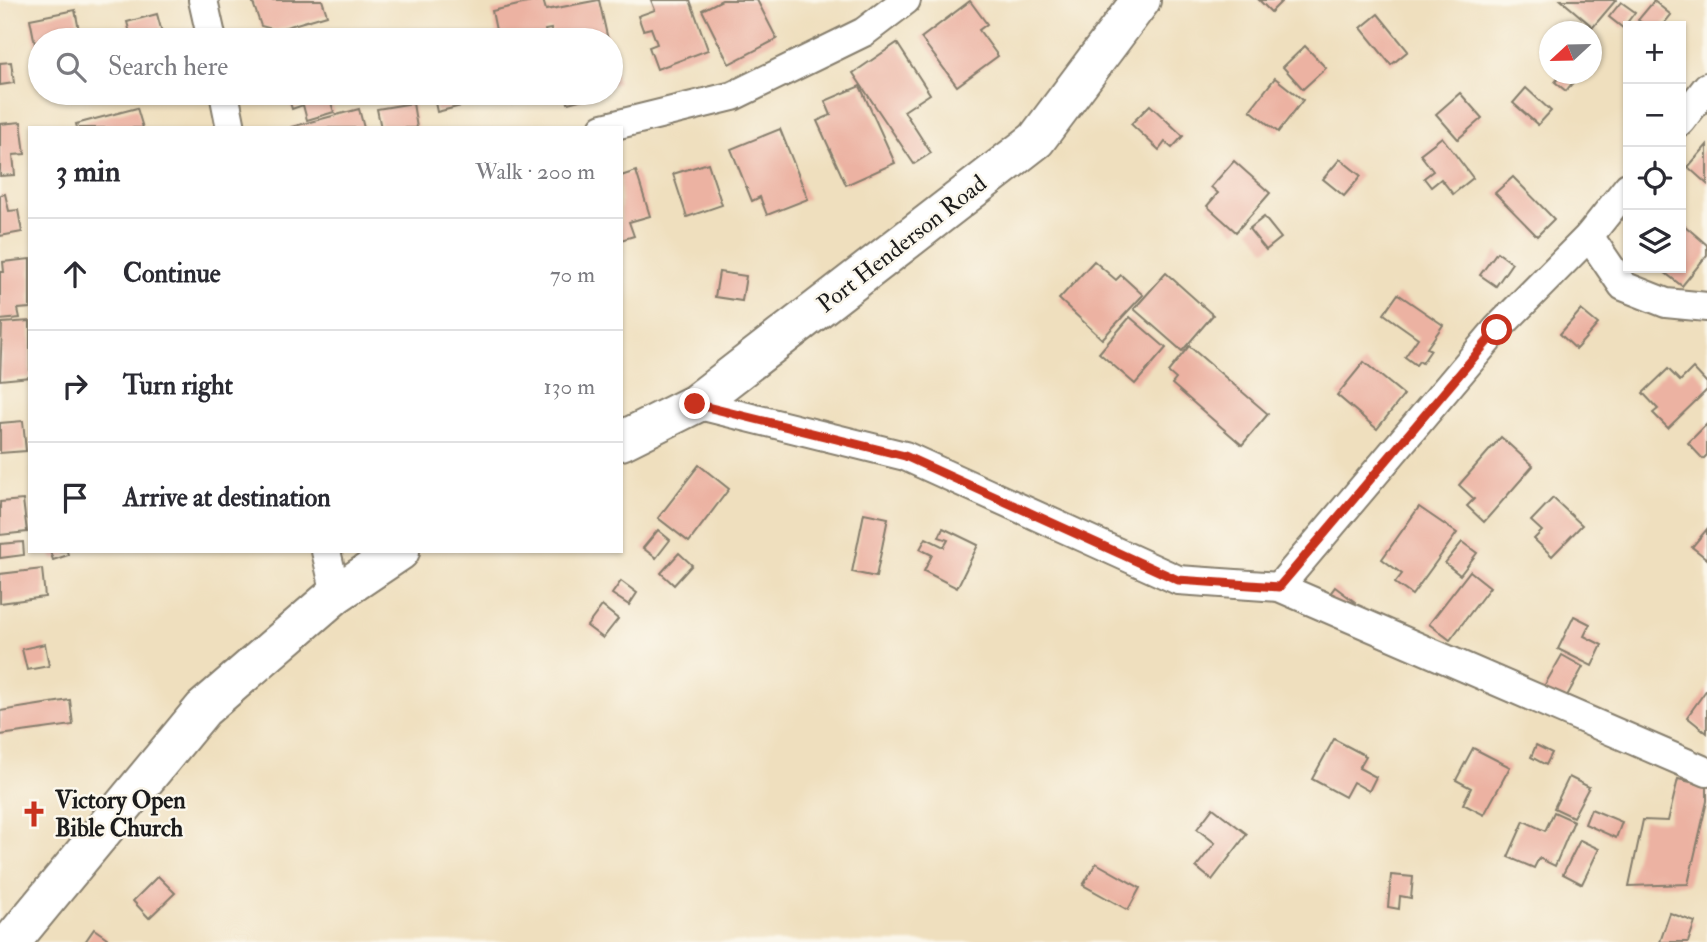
<!DOCTYPE html>
<html lang="en">
<head>
<meta charset="utf-8">
<style>
  :root { --surface:#fff; --page:#f7f7f7; --text:#2b2b33; --muted:#7c7c81; --line:#e1e1e2 }
  body { margin:0; font-family:"IM FELL Double Pica",serif; background:var(--page); color:var(--text) }
  .controls { position:absolute; right:21px; top:21px; display:grid; overflow:hidden; border-radius:0px; box-shadow:0 2px 5px #0004 }
  .controls button { width:63px; height:63px; display:grid; place-items:center; padding:0; border:0; border-bottom:2px solid var(--line); background:var(--surface); color:var(--text); font:35px sans-serif }
  .compass { position:absolute; left:1539px; top:21px; width:63px; height:63px; border-radius:50%; background:var(--surface); box-shadow:0 2px 5px #0004; rotate:248deg }
  .stop { position:absolute; width:21px; height:21px; margin:-16px; border:5px solid #c8321e; border-radius:50%; background:#fff }
  .stop.end { background:#c8321e; border-color:#fff; box-shadow:0 2px 7px #0008 }
  .list { margin:0; padding:0; list-style:none }
  h2 { display:flex; justify-content:space-between; align-items:center; height:91px; margin:0; padding:0 28px; font-size:30px }
  h2 small { font-size:23px; font-weight:400; color:var(--muted) }
  .list li { display:grid; grid-template-columns:46px 1fr auto; gap:21px; align-items:center; box-sizing:border-box; height:112px; padding:0 28px; border-top:2px solid var(--line) }
  .list b { display:block; font-size:26px; white-space:nowrap }
  .list em { font-size:23px; font-style:normal; color:var(--muted) }
  .icon { flex:none; width:38px; height:38px; fill:none; stroke:currentColor; stroke-width:2; stroke-linecap:round; stroke-linejoin:round }
  .map { position:relative; flex:none; width:1707px; height:942px; overflow:hidden }
  .search { position:absolute; background:var(--surface); box-shadow:0 2px 5px #0004; left:28px; top:28px; width:595px; height:77px; display:flex; align-items:center; gap:18px; box-sizing:border-box; padding:0 24px; border-radius:38px; color:var(--muted); font-size:26px }
  .panel { position:absolute; background:var(--surface); box-shadow:0 2px 5px #0004; left:28px; top:126px; width:595px; height:427px; border-radius:0px }
  .map>svg:first-child { display:block }
  .building { fill:#ecb2a2 }
  .lines { fill:none; stroke-linecap:round; stroke-linejoin:round }
  .street-casing { stroke:#867e6d; stroke-width:32 }
  .secondary-casing { stroke:#867e6d; stroke-width:42 }
  .street { stroke:#fff; stroke-width:28 }
  .secondary { stroke:#fff; stroke-width:38 }
  .route { stroke:#c8321e; stroke-width:9 }
  .labels { text-anchor:middle; dominant-baseline:central; stroke-width:5; stroke-linejoin:round; paint-order:stroke }
  .street-label { font-size:24px; fill:#1c1c1c; stroke:#fbf7ec }
  .poi-label { font-size:24px; font-weight:bold; fill:#1c1c1c; stroke:#fbf7ec; text-anchor:start }
</style>
</head>
<body>
<div class="map">
<svg width="1707" height="942" viewBox="0 0 1707 942">
  <rect width="100%" height="100%" fill="#fbf7ec"/>
  <filter id="ink" filterUnits="userSpaceOnUse"><feTurbulence type="fractalNoise" baseFrequency=".0143" numOctaves="2"/><feDisplacementMap in="SourceGraphic" scale="14" xChannelSelector="R" yChannelSelector="G"/><feConvolveMatrix kernelMatrix="1 2 1 2 8 2 1 2 1" color-interpolation-filters="sRGB"/></filter>
  <filter id="wash" filterUnits="userSpaceOnUse"><feTurbulence type="fractalNoise" baseFrequency=".00686" numOctaves="4" result="noise"/><feDisplacementMap in="SourceGraphic" scale="28" xChannelSelector="R" yChannelSelector="G"/><feGaussianBlur stdDeviation="1.57" result="paint"/><feColorMatrix in="noise" values="0 0 0 0 0 0 0 0 0 0 0 0 0 0 0 0 0 1.4 0 .05"/><feComposite in="paint" operator="in"/></filter>
  <g filter="url(#wash)">
    <rect width="100%" height="100%" fill="#efdfbe"/>
    <g id="blocks">
      <g class="building">
        <polygon points="252,0 322,0 327,15 276,30 261,26"/>
        <polygon points="540,0 543,0 546,10 599,0 608,40 553,40 551,29 545,30 547,40 498,40 492,11"/>
        <polygon points="651,0 690,0 708,50 657,69 649,47 657,44 651,28 643,30 638,16 655,10"/>
        <polygon points="722,0 757,0 777,39 729,64 702,10"/>
        <polygon points="1259,0 1283,0 1271,12"/>
        <polygon points="1561,0 1616,0 1593,27"/>
        <polygon points="970,1 987,24 979,30 998,56 957,86 921,38"/>
        <polygon points="1654,1 1671,15 1662,26 1646,26 1638,20"/>
        <polygon points="1621,2 1635,12 1623,28 1609,17"/>
        <polygon points="75,10 81,40 40,40 39,64 30,19"/>
        <polygon points="157,14 164,40 132,40 127,22"/>
        <polygon points="1378,14 1408,51 1391,65 1361,28"/>
        <polygon points="357,34 359,40 337,40"/>
        <polygon points="897,43 930,94 904,111 931,153 914,164 853,73"/>
        <polygon points="1305,46 1326,68 1303,89 1283,67"/>
        <polygon points="611,57 618,83 611,85"/>
        <polygon points="11,62 14,83 0,85 0,63"/>
        <polygon points="1558,74 1577,74 1579,75 1566,91 1555,82 1560,76"/>
        <polygon points="1275,78 1303,100 1278,132 1250,110"/>
        <polygon points="860,86 895,163 846,185 817,121 831,115 825,101"/>
        <polygon points="1526,88 1551,111 1538,125 1513,103"/>
        <polygon points="287,93 328,93 334,112 307,120 303,105 292,109"/>
        <polygon points="433,93 475,93 477,102 437,112"/>
        <polygon points="510,93 556,93 556,94 512,104"/>
        <polygon points="566,93 590,93 591,97 568,103"/>
        <polygon points="1460,93 1482,118 1458,139 1436,114"/>
        <polygon points="413,103 417,128 381,128 377,109"/>
        <polygon points="1150,105 1183,136 1172,148 1165,142 1159,150 1131,124"/>
        <polygon points="137,108 143,128 77,128 76,124"/>
        <polygon points="359,109 364,128 291,128 291,127"/>
        <polygon points="21,122 25,154 13,155 15,175 0,176 0,124"/>
        <polygon points="780,129 808,199 767,215 760,197 752,201 731,149"/>
        <polygon points="1442,137 1473,178 1453,194 1441,179 1431,187 1424,178 1433,171 1420,154"/>
        <polygon points="1707,145 1707,184 1688,167"/>
        <polygon points="1340,159 1361,176 1344,196 1323,179"/>
        <polygon points="1234,161 1270,193 1236,232 1207,206 1218,193 1211,187"/>
        <polygon points="708,163 722,205 687,217 673,174"/>
        <polygon points="636,171 650,216 629,222 634,236 621,240 621,176"/>
        <polygon points="1513,177 1554,219 1537,236 1495,193"/>
        <polygon points="5,194 9,211 18,210 22,232 0,236 0,195"/>
        <polygon points="1264,217 1281,238 1266,250 1249,229"/>
        <polygon points="1684,225 1707,245 1707,255 1682,286 1659,268 1681,268 1681,229"/>
        <polygon points="1497,252 1512,263 1496,286 1480,275"/>
        <polygon points="30,259 30,308 18,309 20,318 0,320 0,272 4,272 3,262"/>
        <polygon points="1094,261 1116,280 1121,275 1143,295 1102,339 1059,299"/>
        <polygon points="719,272 746,276 742,301 715,297"/>
        <polygon points="1166,273 1213,315 1182,351 1134,309"/>
        <polygon points="1398,294 1443,325 1427,348 1431,350 1422,363 1419,361 1416,365 1405,357 1418,338 1384,314"/>
        <polygon points="1581,310 1598,324 1576,349 1560,334"/>
        <polygon points="1130,317 1166,348 1135,384 1099,353"/>
        <polygon points="30,321 30,377 0,380 2,323"/>
        <polygon points="1189,346 1268,414 1242,445 1172,384 1176,379 1168,372"/>
        <polygon points="1364,362 1404,395 1377,429 1337,395"/>
        <polygon points="1693,368 1707,383 1707,390 1668,428 1653,413 1658,409 1643,393 1668,369 1680,381"/>
        <polygon points="23,421 26,451 0,453 0,423"/>
        <polygon points="1707,424 1707,455 1703,459 1688,443"/>
        <polygon points="1501,437 1533,466 1484,522 1467,506 1474,499 1459,485"/>
        <polygon points="699,465 729,489 689,542 658,518"/>
        <polygon points="1553,498 1582,525 1552,556 1534,539 1542,531 1531,521"/>
        <polygon points="23,500 27,532 0,535 0,502"/>
        <polygon points="1419,507 1457,533 1412,595 1395,583 1402,574 1382,559"/>
        <polygon points="864,513 888,518 876,577 852,572"/>
        <polygon points="943,528 978,545 957,588 924,571 932,555 920,549 926,538 944,547 948,540 939,537"/>
        <polygon points="1707,529 1707,559 1692,547"/>
        <polygon points="658,530 670,540 656,558 643,548"/>
        <polygon points="23,542 24,555 0,558 0,544"/>
        <polygon points="1462,542 1477,553 1460,575 1445,563"/>
        <polygon points="50,551 67,551 68,555 53,560"/>
        <polygon points="679,553 692,565 674,585 661,573"/>
        <polygon points="42,569 45,597 0,603 0,574"/>
        <polygon points="1470,571 1490,587 1450,640 1429,624"/>
        <polygon points="621,581 637,593 629,605 612,594"/>
        <polygon points="1335,587 1355,602 1341,621 1321,606"/>
        <polygon points="602,606 618,619 603,638 587,626"/>
        <polygon points="1574,616 1590,624 1584,636 1602,645 1592,666 1558,649"/>
        <polygon points="45,644 49,666 27,670 22,649"/>
        <polygon points="1562,655 1583,667 1562,705 1540,693"/>
        <polygon points="1707,689 1707,733 1687,717"/>
        <polygon points="70,700 73,725 0,735 0,711"/>
        <polygon points="1334,739 1366,756 1359,768 1376,777 1369,791 1353,782 1345,797 1312,779"/>
        <polygon points="1536,745 1552,753 1546,765 1531,757"/>
        <polygon points="1473,748 1510,767 1484,815 1463,804 1471,788 1456,780"/>
        <polygon points="1569,777 1589,787 1573,817 1554,808"/>
        <polygon points="1678,779 1707,786 1707,801 1688,884 1629,886 1643,820 1668,821"/>
        <polygon points="1213,808 1247,834 1212,880 1196,867 1215,843 1197,829"/>
        <polygon points="1591,809 1622,822 1616,838 1585,824"/>
        <polygon points="1554,812 1574,821 1555,866 1539,858 1534,868 1508,857 1524,821 1545,831"/>
        <polygon points="1580,840 1599,849 1582,884 1563,874"/>
        <polygon points="1096,863 1140,888 1128,910 1083,885"/>
        <polygon points="1391,875 1413,877 1411,898 1400,896 1399,909 1388,907"/>
        <polygon points="158,876 175,893 149,918 133,901"/>
        <polygon points="1670,913 1695,922 1688,942 1660,942"/>
        <polygon points="94,929 107,938 105,942 85,942"/>
      </g>
    </g>
  </g>
  <g filter="url(#ink)">
    <use href="#blocks" fill-opacity="0" stroke="#867e6d" stroke-width="2"/>
    <g class="lines">
      <g class="street-casing">
        <g id="street">
          <polyline points="203,0 212,40"/>
          <polyline points="224,93 231,128"/>
          <polyline points="1681,121 1707,87"/>
          <polyline points="603,128 733,96 864,32 906,0"/>
          <polyline points="1589,236 1623,286 1666,303 1707,307"/>
          <polyline points="695,404 905,456 1178,580 1279,587 1707,772"/>
          <polyline points="326,551 336,594"/>
          <polyline points="1279,587 1497,329 1589,236 1628,187"/>
        </g>
      </g>
      <g class="secondary-casing">
        <g id="secondary">
          <polyline points="621,441 695,404 1036,140 1141,0"/>
          <polyline points="11,942 203,709 336,594 400,551"/>
        </g>
      </g>
      <use href="#street" class="street"/>
      <use href="#secondary" class="secondary"/>
    </g>
  </g>
  <g class="lines" filter="url(#ink)">
    <polyline class="route" points="695,404 905,456 1178,580 1279,587 1497,330"/>
  </g>
  <defs>
    <g id="church-bare" transform="scale(2.1)"><path d="M-1.2-6h2.4v3.5h3.3v2.4h-3.3V6h-2.4V-.1h-3.3v-2.4h3.3Z" fill="#c8321e" stroke="#fbf7ec" stroke-width="2.5" paint-order="stroke"/></g>
  </defs>
  <g fill-rule="evenodd">
    <use href="#church-bare" x="34" y="814"/>
  </g>
  <g class="labels">
    <g class="street-label">
      <text transform="translate(902 244) rotate(-38)">Port Henderson Road</text>
    </g>
    <g class="poi-label">
      <text x="55" y="800">Victory Open<tspan x="55" dy="28">Bible Church</tspan></text>
    </g>
  </g>
</svg>
<div class="controls">
<button>+</button>
<button>−</button>
<button><svg class="icon" aria-label="locate" viewBox="0 0 24 24"><circle cx="12" cy="12" r="6"/><path d="M12 2v4M12 18v4M2 12h4M18 12h4"/></svg></button>
<button><svg class="icon" aria-label="layers" viewBox="0 0 24 24"><path d="M12 4l9 5-9 5-9-5zM3 14l9 5 9-5"/></svg></button>
</div>
<svg class="compass" viewBox="-18 -18 36 36"><path d="M0-13l5 13h-10z" fill="#e53935"/><path d="M0 13l5-13h-10z" fill="#7c7c81"/></svg>
<div class="stop" style="left:1497px;top:330px"></div>
<div class="stop end" style="left:695px;top:404px"></div>
<div class="search"><svg class="icon" aria-label="search" viewBox="0 0 24 24"><circle cx="10" cy="10" r="6"/><path d="M15 15l6 6"/></svg>Search here</div>
<section class="panel">
<h2>3 min<small>Walk · 200 m</small></h2>
<ul class="list">
<li><svg class="icon" aria-label="ahead" viewBox="0 0 24 24"><path d="M12 20V5M6 11l6-6 6 6"/></svg><div><b>Continue</b></div><em>70 m</em></li>
<li><svg class="icon" aria-label="right" viewBox="0 0 24 24"><path d="M7 20v-9h11M14 6l5 5-5 5"/></svg><div><b>Turn right</b></div><em>130 m</em></li>
<li><svg class="icon" aria-label="arrive" viewBox="0 0 24 24"><path d="M6 21V4h12l-3 4 3 4H6"/></svg><div><b>Arrive at destination</b></div></li>
</ul>
</section>
</div>
</body>
</html>
